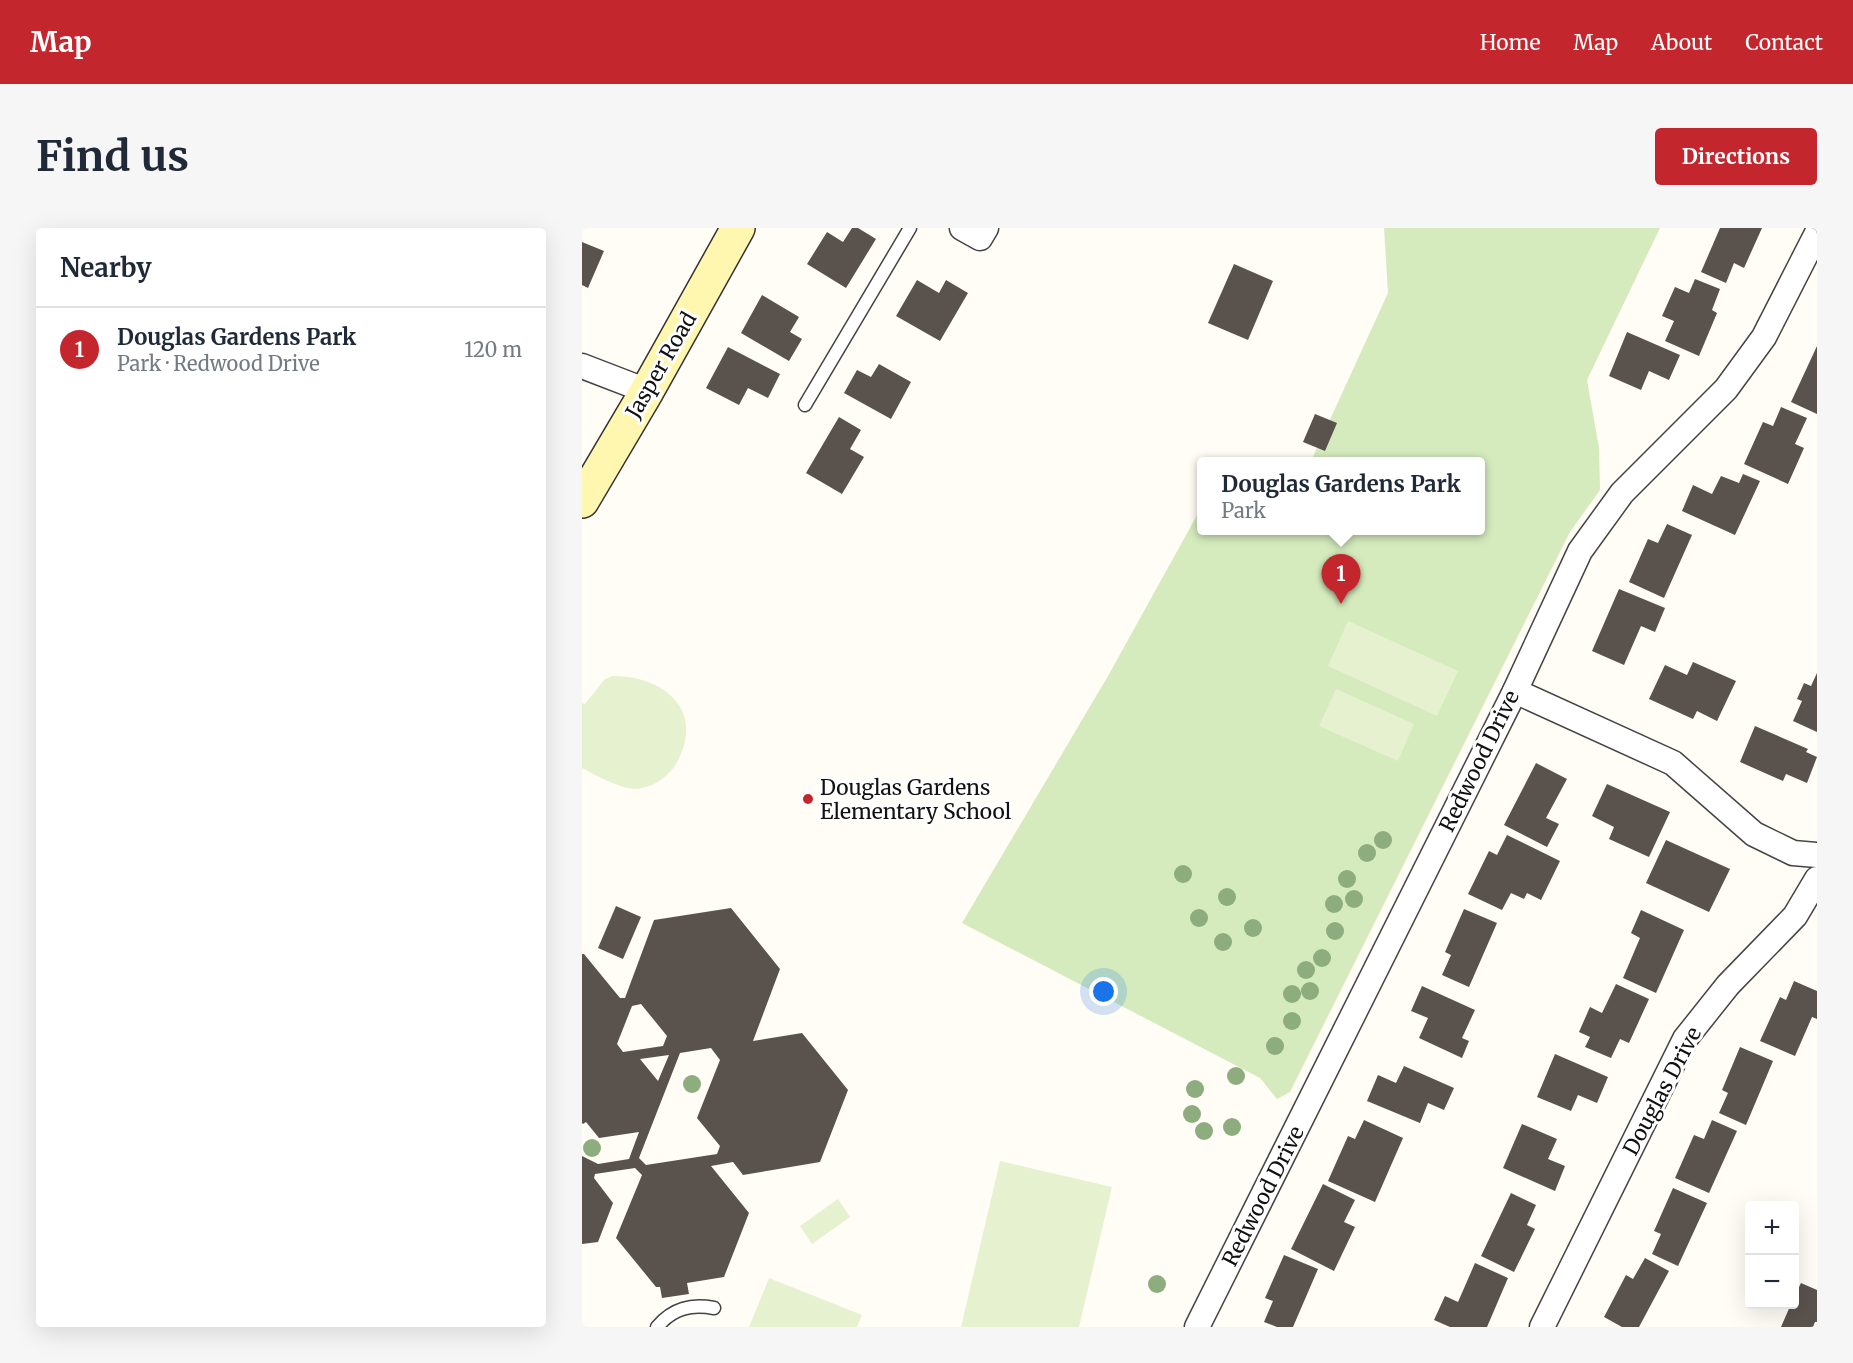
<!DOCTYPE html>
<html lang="en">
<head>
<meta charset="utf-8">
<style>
  :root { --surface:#fff; --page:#f6f6f7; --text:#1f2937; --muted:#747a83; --line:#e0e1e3; --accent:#c4262e }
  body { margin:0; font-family:Merriweather,serif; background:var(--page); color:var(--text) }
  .controls { position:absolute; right:18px; bottom:18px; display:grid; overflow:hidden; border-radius:6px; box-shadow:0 6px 24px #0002 }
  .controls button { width:54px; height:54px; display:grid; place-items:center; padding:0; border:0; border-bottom:2px solid var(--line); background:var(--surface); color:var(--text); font:30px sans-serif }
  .you { position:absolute; left:522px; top:764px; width:21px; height:21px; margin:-15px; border:4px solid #fff; border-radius:50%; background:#1a73e8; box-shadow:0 0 0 9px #1a73e833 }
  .badge { display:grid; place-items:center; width:39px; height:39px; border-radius:50%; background:var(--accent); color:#fff; font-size:20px; font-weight:700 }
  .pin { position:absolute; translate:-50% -50px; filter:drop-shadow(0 2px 3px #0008) }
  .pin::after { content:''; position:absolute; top:32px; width:21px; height:18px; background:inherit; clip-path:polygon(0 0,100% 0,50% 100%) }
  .popup { position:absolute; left:615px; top:229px; width:288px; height:78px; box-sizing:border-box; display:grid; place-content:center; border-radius:6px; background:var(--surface); filter:drop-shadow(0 2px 4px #0005); font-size:20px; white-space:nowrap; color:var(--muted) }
  .popup b { font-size:22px; color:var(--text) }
  .popup::after { content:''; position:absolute; left:50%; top:100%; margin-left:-12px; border:12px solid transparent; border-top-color:var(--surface) }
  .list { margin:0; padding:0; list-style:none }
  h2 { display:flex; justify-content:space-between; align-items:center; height:78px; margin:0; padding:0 24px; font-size:26px }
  h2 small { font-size:20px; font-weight:400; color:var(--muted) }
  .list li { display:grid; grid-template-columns:39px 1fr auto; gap:18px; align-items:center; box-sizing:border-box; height:84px; padding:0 24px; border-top:2px solid var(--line) }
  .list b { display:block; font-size:22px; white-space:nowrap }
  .list p { margin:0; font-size:20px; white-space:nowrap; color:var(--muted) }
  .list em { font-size:20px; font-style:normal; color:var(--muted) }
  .map { position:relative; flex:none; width:1235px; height:1099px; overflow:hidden; border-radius:6px }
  header { display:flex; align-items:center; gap:36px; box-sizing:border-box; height:84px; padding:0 30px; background:var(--accent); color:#fff }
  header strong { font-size:28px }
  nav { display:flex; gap:33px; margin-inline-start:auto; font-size:21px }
  .intro { display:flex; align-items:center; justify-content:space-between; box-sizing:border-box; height:144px; padding:0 36px }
  h1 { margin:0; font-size:42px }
  .button { padding:15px 27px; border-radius:6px; background:var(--accent); color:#fff; font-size:21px; font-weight:700 }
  main { display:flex; gap:36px; padding:0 36px }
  aside { flex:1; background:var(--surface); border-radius:6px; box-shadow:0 6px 24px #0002 }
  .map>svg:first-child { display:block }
  .green { fill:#d5ebbd }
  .pitch { fill:#e6f2cf }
  .building { fill:#5a524d; fill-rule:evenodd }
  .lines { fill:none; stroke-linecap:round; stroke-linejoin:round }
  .lane-casing { stroke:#444; stroke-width:15 }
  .street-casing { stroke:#444; stroke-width:27 }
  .secondary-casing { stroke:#333; stroke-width:36 }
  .lane { stroke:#fff; stroke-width:12 }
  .street { stroke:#fff; stroke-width:24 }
  .secondary { stroke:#fff6b0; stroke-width:33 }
  .tree { fill:#8dad7f }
  .poi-dot { fill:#c4262e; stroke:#fff; stroke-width:2 }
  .labels { text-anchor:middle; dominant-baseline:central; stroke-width:6; stroke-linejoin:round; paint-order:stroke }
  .street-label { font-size:21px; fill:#111; stroke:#fff }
  .poi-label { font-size:21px; fill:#111; stroke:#fff; text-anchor:start }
</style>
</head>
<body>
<header>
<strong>Map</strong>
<nav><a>Home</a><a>Map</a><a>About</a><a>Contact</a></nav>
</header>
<div class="intro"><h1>Find us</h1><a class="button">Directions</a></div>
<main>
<aside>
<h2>Nearby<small></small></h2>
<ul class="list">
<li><span class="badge">1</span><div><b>Douglas Gardens Park</b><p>Park · Redwood Drive</p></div><em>120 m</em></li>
</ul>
</aside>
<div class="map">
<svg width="1235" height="1099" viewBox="0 0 1235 1099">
  <rect width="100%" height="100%" fill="#fffdf5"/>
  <polygon class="green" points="802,0 1078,0 1005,152 1017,220 1018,262 988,304 708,864 695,871 678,850 380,695 526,448 619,280 620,302 898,302 898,234 729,233 806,65"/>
  <g class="pitch">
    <polygon points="766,393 876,443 855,488 746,438"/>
    <path d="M30 448C77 447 121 478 98 528 92 542 83 551 70 557 64 559 58 561 52 561 34 559 16 548 0 540V476L1 475 3 476 22 452Z"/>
    <polygon points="754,461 832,496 816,533 737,498"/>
    <polygon points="418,933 530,959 497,1099 379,1099"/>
    <polygon points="256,971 268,989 230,1016 218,998"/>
    <polygon points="187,1050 280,1087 275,1099 167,1099"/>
  </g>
  <g class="building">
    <polygon points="270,0 276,0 294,11 264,60 225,36 245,4 261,14"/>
    <polygon points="1138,0 1180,0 1162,40 1152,35 1144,55 1119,44"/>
    <polygon points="0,14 22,23 6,60 0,57"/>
    <polygon points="652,36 691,53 666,112 626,95"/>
    <polygon points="1113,51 1138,61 1130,82 1135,85 1117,128 1083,113 1092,93 1080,88 1093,59 1107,65"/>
    <polygon points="335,52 357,65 364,52 386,65 358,113 314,88"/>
    <polygon points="180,67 217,89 208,104 220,111 207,133 159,105"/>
    <polygon points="1045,104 1098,127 1087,152 1067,143 1059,162 1027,148"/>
    <polygon points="1235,118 1235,186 1209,174"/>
    <polygon points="146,119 198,146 186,170 166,160 157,177 124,160"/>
    <polygon points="297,136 329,154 309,191 262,165 275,142 289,149"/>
    <polygon points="1199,179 1225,190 1213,216 1222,220 1206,256 1162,236 1181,194 1191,198"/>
    <polygon points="733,186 755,195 743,223 721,214"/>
    <polygon points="257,189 279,202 268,221 282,229 260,266 224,245"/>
    <polygon points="1161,246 1178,253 1153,307 1100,283 1111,257 1130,266 1139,248 1157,255"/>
    <polygon points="1085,296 1110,307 1082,370 1047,354 1066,311 1076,315"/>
    <polygon points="1037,361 1083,380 1073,404 1059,398 1042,437 1010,423"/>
    <polygon points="1111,434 1154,453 1135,493 1115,483 1111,491 1067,471 1083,437 1105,447"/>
    <polygon points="1235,445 1235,504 1211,493 1220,473 1215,471 1222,455 1229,458"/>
    <polygon points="1173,498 1226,521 1224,524 1235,529 1225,555 1204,546 1201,553 1158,534"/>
    <polygon points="954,535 985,551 964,590 977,596 965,619 922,597"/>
    <polygon points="1025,556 1088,584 1067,629 1027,611 1032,599 1010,588"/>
    <polygon points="925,607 978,633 959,672 945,665 942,671 929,665 920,682 886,666 907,623 915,627"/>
    <polygon points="1084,612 1148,641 1127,684 1064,655"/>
    <polygon points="34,678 59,689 41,731 16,720"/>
    <path d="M149 680 198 741 171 813 220 805 266 862 238 934 161 947 151 934 129 938 167 985 142 1049 105 1055 107 1066 80 1070 78 1059H74L34 1010 60 947 53 940 13 946 12 950 31 975 16 1014 0 1016V928L16 936 47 931 57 904 17 910 4 894 1 896 0 895V726H2L38 770H43L72 692ZM59 776 85 808 81 818 41 824 35 816 50 778ZM129 820 138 832 115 890 138 918 135 926 64 937 57 930 98 825ZM87 827 76 853 58 831Z"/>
    <polygon points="882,681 915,695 887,759 860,747 869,727 863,724"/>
    <polygon points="1059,682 1102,702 1074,765 1041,750 1058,710 1049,705"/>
    <polygon points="1212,753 1235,763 1235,791 1230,789 1213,828 1178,813 1198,769 1204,772"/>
    <polygon points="1034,756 1067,771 1047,815 1038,811 1029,830 1003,819 1008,809 997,804 1008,779 1020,785"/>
    <polygon points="840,758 893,782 880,810 887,813 880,830 837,810 846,790 829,783"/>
    <polygon points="1158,819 1191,833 1164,897 1137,885 1146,865 1140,862"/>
    <polygon points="973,826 1026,849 1015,875 996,867 989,883 955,869"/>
    <polygon points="822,838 872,860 862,882 846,875 838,895 785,873 796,847 814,855"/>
    <polygon points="782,892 821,910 793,974 746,953 766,908 773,911"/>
    <polygon points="1130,892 1155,903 1127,965 1093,950 1112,907 1122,911"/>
    <polygon points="940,896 975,911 966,931 983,938 973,963 921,940"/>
    <polygon points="741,956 773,972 762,994 773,999 752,1043 709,1021"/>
    <polygon points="1091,960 1125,975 1096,1038 1070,1026 1079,1006 1072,1003"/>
    <polygon points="929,965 954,977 945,997 953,1001 932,1044 899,1028"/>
    <polygon points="702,1027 736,1041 711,1099 695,1099 682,1094 691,1073 683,1070"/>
    <polygon points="1063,1030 1087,1043 1057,1099 1040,1099 1022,1089 1044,1047 1051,1051"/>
    <polygon points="893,1035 926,1050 905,1099 868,1099 852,1092 863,1068 876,1074"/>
    <polygon points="1219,1055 1235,1062 1235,1094 1233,1094 1231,1099 1199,1099 1209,1076 1212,1076 1212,1069"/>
  </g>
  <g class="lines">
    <g class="lane-casing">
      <g id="lane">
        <polyline points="223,177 328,0"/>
        <path d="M75 1099C91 1080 109 1076 132 1080"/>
      </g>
    </g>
    <g class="street-casing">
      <g id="street">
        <polyline points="380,0 398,10 404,0"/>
        <polyline points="0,138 65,163"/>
        <polyline points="933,463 1091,535 1172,606 1211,625 1235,627"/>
        <polyline points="615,1099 933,463 998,323 1040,265 1144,161 1182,109 1235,5"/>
        <polyline points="960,1099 1103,811 1146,757 1213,688 1235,651"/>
      </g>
    </g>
    <g class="secondary-casing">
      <polyline id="secondary" points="0,273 65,163 156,0"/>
    </g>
    <use href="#lane" class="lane"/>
    <use href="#street" class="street"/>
    <use href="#secondary" class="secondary"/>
  </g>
  <g class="tree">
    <circle cx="801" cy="612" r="9"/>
    <circle cx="785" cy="625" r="9"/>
    <circle cx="601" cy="646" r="9"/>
    <circle cx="765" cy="651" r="9"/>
    <circle cx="645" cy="669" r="9"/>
    <circle cx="772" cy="671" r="9"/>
    <circle cx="752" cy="676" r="9"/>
    <circle cx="617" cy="690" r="9"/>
    <circle cx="671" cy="700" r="9"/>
    <circle cx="753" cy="703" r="9"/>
    <circle cx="641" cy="714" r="9"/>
    <circle cx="740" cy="730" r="9"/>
    <circle cx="724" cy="742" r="9"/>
    <circle cx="728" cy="763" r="9"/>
    <circle cx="710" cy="766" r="9"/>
    <circle cx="710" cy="793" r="9"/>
    <circle cx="693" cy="818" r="9"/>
    <circle cx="654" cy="848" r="9"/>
    <circle cx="110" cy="856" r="9"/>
    <circle cx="613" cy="861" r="9"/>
    <circle cx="610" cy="886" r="9"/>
    <circle cx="650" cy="899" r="9"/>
    <circle cx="622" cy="903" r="9"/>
    <circle cx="10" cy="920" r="9"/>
    <circle cx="575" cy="1056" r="9"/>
  </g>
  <circle class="poi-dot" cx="226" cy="571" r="6"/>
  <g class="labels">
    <g class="street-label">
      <text transform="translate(79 137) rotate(-60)">Jasper Road</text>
      <text transform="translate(897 533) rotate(-64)">Redwood Drive</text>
      <text transform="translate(1080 863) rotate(-62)">Douglas Drive</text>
      <text transform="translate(681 968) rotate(-63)">Redwood Drive</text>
    </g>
    <g class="poi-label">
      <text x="238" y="559">Douglas Gardens<tspan x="238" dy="24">Elementary School</tspan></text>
    </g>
  </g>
</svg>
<div class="controls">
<button>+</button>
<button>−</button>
</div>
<div class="you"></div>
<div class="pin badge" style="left:759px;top:376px">1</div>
<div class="popup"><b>Douglas Gardens Park</b>Park</div>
</div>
</main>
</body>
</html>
